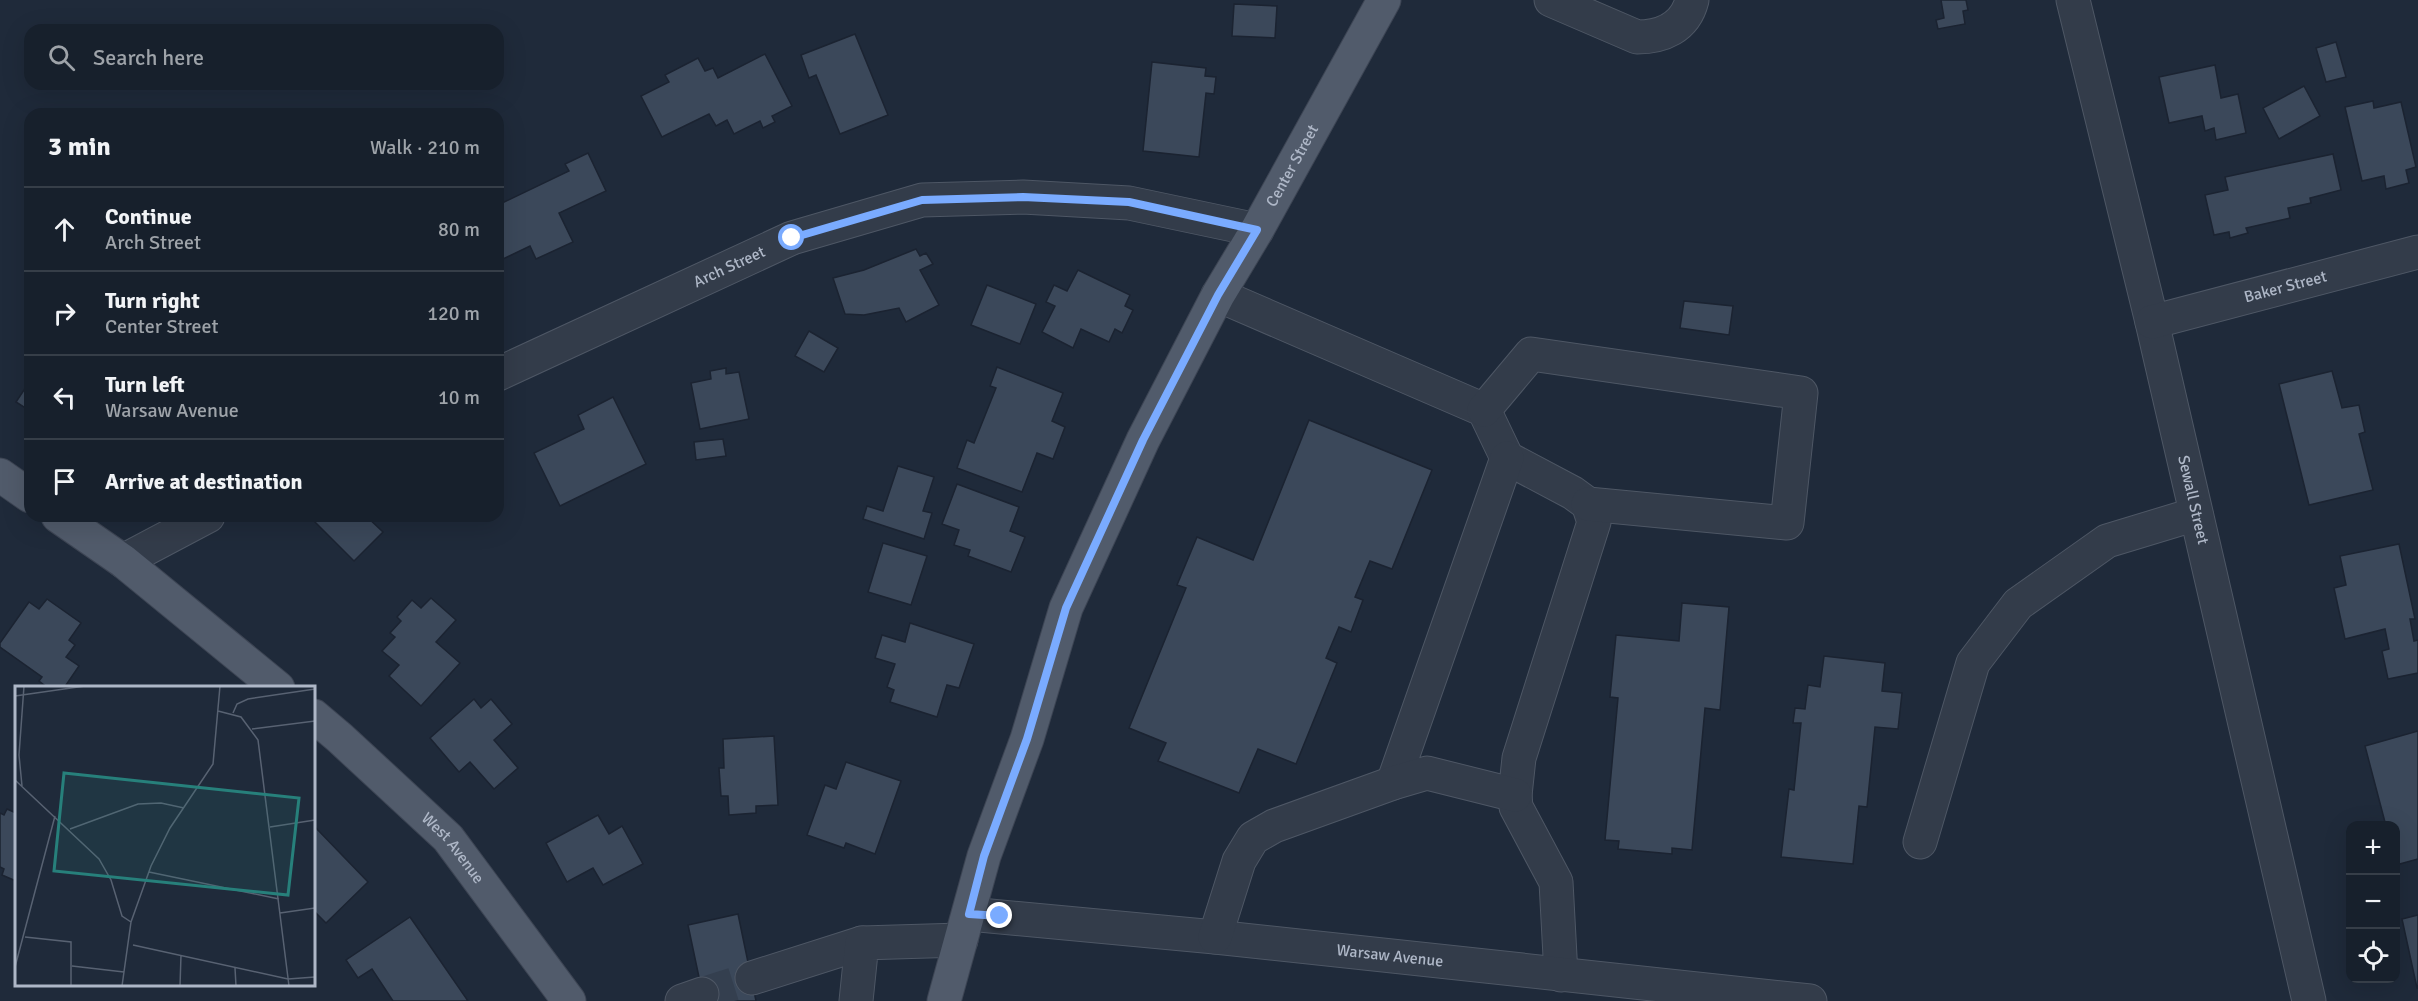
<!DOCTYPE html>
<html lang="en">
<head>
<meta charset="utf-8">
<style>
  :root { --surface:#17202c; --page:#202834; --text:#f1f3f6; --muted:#9ea3a9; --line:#363e48 }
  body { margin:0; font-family:Signika,sans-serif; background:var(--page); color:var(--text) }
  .controls { position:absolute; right:18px; bottom:18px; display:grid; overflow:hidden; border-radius:12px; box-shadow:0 6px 24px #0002 }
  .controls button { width:54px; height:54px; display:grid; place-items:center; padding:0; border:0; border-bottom:2px solid var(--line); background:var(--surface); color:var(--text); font:30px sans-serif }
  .stop { position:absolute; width:18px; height:18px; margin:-14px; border:4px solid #7aabff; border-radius:50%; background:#fff }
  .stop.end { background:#7aabff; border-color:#fff; box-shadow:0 2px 6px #0008 }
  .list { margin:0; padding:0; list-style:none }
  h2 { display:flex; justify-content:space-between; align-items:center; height:78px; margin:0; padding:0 24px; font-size:26px }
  h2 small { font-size:20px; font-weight:400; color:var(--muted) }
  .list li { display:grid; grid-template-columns:39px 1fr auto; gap:18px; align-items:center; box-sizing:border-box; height:84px; padding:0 24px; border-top:2px solid var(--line) }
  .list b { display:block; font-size:22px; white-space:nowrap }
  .list p { margin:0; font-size:20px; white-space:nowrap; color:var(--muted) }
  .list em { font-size:20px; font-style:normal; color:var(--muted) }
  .icon { flex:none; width:33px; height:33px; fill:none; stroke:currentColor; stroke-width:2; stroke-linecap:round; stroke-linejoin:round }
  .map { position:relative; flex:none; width:2418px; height:1001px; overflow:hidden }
  .search { position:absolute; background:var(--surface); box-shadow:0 6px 24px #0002; left:24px; top:24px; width:480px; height:66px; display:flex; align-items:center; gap:15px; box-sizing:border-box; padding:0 21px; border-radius:18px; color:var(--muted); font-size:22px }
  .panel { position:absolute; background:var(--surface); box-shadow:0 6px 24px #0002; left:24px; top:108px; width:480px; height:414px; border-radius:18px }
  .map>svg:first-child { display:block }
  .building { fill:#3b485a; stroke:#1b2331; stroke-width:1.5 }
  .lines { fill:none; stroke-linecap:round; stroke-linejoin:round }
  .minor-tunnel { stroke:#343f4f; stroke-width:33; stroke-dasharray:33 16; stroke-linecap:butt }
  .minor-casing { stroke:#4e5765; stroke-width:35 }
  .major-casing { stroke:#3d4554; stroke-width:35 }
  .minor { stroke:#333c4a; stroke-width:33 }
  .major { stroke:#515b6b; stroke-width:33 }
  .route { stroke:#7aabff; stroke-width:8 }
  .labels { text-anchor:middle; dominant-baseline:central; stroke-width:5; stroke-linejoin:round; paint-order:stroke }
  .street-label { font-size:16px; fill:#aeb7c7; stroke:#19212f }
  .inset-road { fill:none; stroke:#586272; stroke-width:1.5 }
  .view { fill:#27807b; fill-opacity:0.15; stroke:#27807b; stroke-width:3 }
  .inset-edge { fill:none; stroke:#aeb7c7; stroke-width:3 }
</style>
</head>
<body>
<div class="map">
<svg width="2418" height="1001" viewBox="0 0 2418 1001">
  <rect width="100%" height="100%" fill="#1f2a3a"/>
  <g class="building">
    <polygon points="1941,0 1966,0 1968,10 1963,11 1965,24 1938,29 1936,20 1944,18"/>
    <polygon points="1234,4 1277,6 1275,38 1232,36"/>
    <polygon points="855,34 888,115 840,134 816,75 809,78 801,55"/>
    <polygon points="2336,42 2346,77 2326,82 2316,48"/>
    <polygon points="765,54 792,106 772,116 775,122 763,128 760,121 734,134 727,120 716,126 709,114 662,137 641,96 669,82 665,75 698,58 705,71 713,68 718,78"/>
    <polygon points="1152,62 1206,68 1205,76 1216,77 1214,94 1206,93 1199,157 1143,151"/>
    <polygon points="2215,65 2221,98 2238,94 2246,133 2216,140 2214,128 2205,131 2202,116 2169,123 2159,77"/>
    <polygon points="2304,86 2320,116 2279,139 2263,108"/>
    <polygon points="2373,101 2374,108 2401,102 2416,167 2406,170 2409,183 2386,189 2384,176 2362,181 2345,107"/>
    <polygon points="588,153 606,191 559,213 573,242 536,259 530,246 501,260 498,253 498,205 569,171 565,164"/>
    <polygon points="2333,154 2341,190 2310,198 2311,203 2288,208 2290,218 2246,228 2248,233 2230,238 2229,232 2214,235 2205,195 2228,190 2225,177"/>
    <polygon points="916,249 920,256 926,253 933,264 920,270 939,305 906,322 899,308 864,315 845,314 833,278 864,270"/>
    <polygon points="1078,270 1130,295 1125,306 1133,310 1122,333 1115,329 1109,342 1081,329 1073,348 1042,332 1055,306 1046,302 1054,285 1067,291"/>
    <polygon points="987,285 1036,304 1020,344 971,325"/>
    <polygon points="1684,301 1733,306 1729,335 1680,328"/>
    <polygon points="809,331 838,348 824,372 795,356"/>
    <polygon points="997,367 1063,393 1052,421 1065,427 1053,459 1037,453 1022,492 957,468 967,440 974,443 996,388 990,386"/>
    <polygon points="726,368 726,374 739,372 749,419 700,429 691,383 711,379 710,371"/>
    <polygon points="2332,371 2342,408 2359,405 2365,432 2359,434 2373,490 2309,505 2279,384"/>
    <polygon points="30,381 30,411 16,402"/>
    <polygon points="613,397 646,464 560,506 534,453 584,429 578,415"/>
    <polygon points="1309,420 1432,470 1392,569 1370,561 1355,597 1363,600 1351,632 1339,627 1326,658 1337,663 1296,764 1258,749 1239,793 1158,761 1166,743 1129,728 1186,588 1177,585 1197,537 1253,560"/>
    <polygon points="723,439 726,456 696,460 694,442"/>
    <polygon points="898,466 934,477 923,511 932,513 924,539 863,519 867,506 883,511"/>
    <polygon points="957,484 1019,507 1010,531 1025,537 1011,572 968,556 970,550 954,545 959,530 942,524"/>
    <polygon points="309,516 366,516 383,532 354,561"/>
    <polygon points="883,543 927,556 911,605 868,592"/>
    <polygon points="2399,544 2415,619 2410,619 2414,641 2418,640 2418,673 2388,679 2382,651 2389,649 2385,629 2345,639 2334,588 2346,585 2340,556"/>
    <polygon points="431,598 456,620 436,642 460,663 421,706 389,676 399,665 382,651 395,637 390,633 401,621 397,617 412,600 421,608"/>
    <polygon points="47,599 81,623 69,640 75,645 66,657 79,666 64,688 48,688 39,681 42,677 0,647 0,643 29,602 39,609"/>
    <polygon points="1682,603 1729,607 1720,710 1705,708 1692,850 1672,848 1672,854 1618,849 1619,841 1605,840 1618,698 1610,697 1616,635 1679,641"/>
    <polygon points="910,623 974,644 959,688 947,685 937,717 890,702 894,690 887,687 895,664 875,658 882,635 905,642"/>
    <polygon points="1824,656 1885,663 1882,691 1902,693 1898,729 1875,727 1867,807 1859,806 1853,864 1781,857 1789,789 1794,790 1801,723 1793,723 1795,708 1805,709 1808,685 1820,687"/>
    <polygon points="474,699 481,708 491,699 512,724 494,740 518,768 494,789 470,762 459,772 430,738"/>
    <polygon points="2418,731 2418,859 2396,865 2396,826 2386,826 2365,746"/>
    <polygon points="774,736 778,805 756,806 756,813 729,815 728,796 721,796 719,768 724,768 723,739"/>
    <polygon points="846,762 901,781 875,854 846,843 844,848 807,835 825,785 836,789"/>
    <polygon points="7,809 16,813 16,881 2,875 4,869 0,867 0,813 4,815"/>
    <polygon points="598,815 609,834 622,826 643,864 603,885 593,868 567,882 546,843"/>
    <polygon points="314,826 368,882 326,923 314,911"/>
    <polygon points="738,914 756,1001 704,1001 688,925"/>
    <polygon points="2418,915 2418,988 2417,988 2402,919"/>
    <polygon points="410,917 468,1001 393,1001 372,969 358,978 346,960"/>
  </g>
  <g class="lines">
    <polyline class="minor-tunnel" points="702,994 752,978"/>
    <g class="minor-casing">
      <g id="minor">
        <path d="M1551 0 1637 37C1662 37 1685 28 1692 0"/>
        <path id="s1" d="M2073 0 2152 322 2309 1001"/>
        <polyline points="1218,295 1484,410 1507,458 1573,493 1588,504 1594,522 1519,758 1515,795 1516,807 1556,882 1561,975"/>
        <path id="s2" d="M2152 322 2418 252"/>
        <path id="s3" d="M498 374 792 238 922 200 1023 197 1129 203 1257 230"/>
        <polyline points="1484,410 1531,354 1801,393 1787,523 1588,504"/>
        <polyline points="123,561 208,516"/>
        <polyline points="1393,783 1507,458"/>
        <polyline points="1920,842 1973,663 2018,604 2107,541 2196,514"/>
        <path id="s4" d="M969 914 1215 937 1810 1001"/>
        <polyline points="1215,937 1239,861 1253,838 1274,826 1393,783 1427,773 1515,795"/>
        <polyline points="752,978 862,943"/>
        <polyline points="682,1001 702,994"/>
        <polyline points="856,1001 862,943 961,940"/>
      </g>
    </g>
    <g class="major-casing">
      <g id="major">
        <polyline points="0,475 30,496"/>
        <polyline points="58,516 123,561 278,688"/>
        <path id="s5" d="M314 716 340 738 448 838 569 1001"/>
        <path id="s6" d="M944 1001 984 856 1027 739 1066 608 1143 440 1218 295 1257 230 1384 0"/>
      </g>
    </g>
    <use href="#minor" class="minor"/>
    <use href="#major" class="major"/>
  </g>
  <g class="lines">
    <polyline class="route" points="792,238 922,200 1023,197 1129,202 1257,230 1218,295 1143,440 1066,608 1027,739 984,856 969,914 1000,916"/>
  </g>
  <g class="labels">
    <g class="street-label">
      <text stroke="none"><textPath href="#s6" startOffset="909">Center Street</textPath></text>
      <text stroke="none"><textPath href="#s3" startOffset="255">Arch Street</textPath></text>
      <text stroke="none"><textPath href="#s2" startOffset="138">Baker Street</textPath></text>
      <text stroke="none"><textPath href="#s1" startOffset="514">Sewall Street</textPath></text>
      <text stroke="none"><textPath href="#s5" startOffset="192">West Avenue</textPath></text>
      <text stroke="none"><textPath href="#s4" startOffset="423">Warsaw Avenue</textPath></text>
    </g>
  </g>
  <g transform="translate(15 686)">
    <rect width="300" height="300" fill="#1f2a3a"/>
    <path class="inset-road" d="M0 10 70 0M203 25 226 31 243 54 274 300M218 27 222 18 233 13 300 3M237 43 300 35M0 94 84 173 96 194 107 230 116 236M7 100 4 69 9 0M255 141 300 134M55 143 123 118 146 117 169 122M134 186 264 213M265 227 300 222M10 251 56 256V300M118 259 273 293 300 291M57 280 109 286M0 281 40 130M220 282 221 300M107 300 116 236 136 180 155 142 198 78 205 0M165 300 166 269"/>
    <path class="view" d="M49 87 284 112 273 209 39 185Z"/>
    <rect width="300" height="300" class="inset-edge"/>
  </g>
</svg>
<div class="controls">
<button>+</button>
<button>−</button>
<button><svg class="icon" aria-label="locate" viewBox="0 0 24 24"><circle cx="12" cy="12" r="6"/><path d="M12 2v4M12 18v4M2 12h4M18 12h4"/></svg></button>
</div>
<div class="stop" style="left:792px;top:238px"></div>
<div class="stop end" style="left:1000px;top:916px"></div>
<div class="search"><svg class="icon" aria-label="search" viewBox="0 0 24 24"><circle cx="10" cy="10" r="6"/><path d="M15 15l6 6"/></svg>Search here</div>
<section class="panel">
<h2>3 min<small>Walk · 210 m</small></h2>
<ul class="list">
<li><svg class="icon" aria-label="ahead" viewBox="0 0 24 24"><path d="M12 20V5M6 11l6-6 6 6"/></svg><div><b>Continue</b><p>Arch Street</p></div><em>80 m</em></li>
<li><svg class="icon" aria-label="right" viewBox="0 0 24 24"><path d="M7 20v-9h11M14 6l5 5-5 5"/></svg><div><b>Turn right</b><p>Center Street</p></div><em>120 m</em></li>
<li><svg class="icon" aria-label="left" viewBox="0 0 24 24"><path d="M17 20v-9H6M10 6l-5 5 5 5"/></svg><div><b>Turn left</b><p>Warsaw Avenue</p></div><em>10 m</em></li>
<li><svg class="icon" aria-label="arrive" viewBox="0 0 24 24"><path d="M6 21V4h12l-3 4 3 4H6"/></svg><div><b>Arrive at destination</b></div></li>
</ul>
</section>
</div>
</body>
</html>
